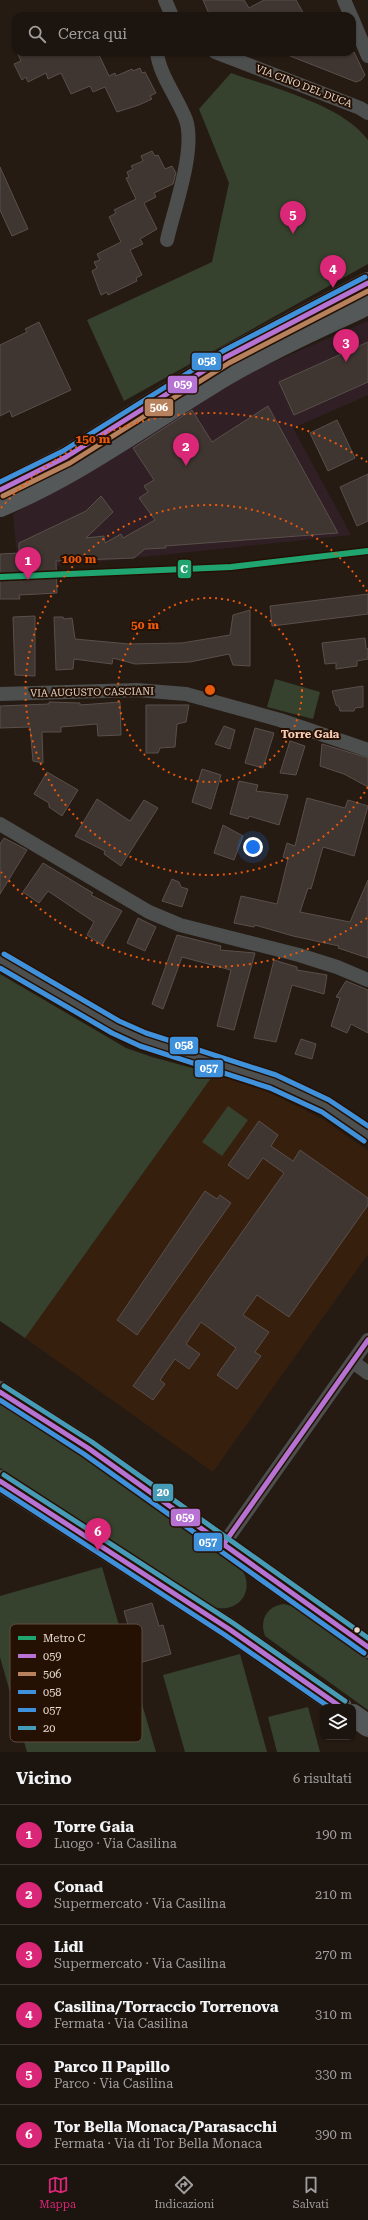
<!DOCTYPE html>
<html lang="it">
<head>
<meta charset="utf-8">
<style>
  :root { --surface:#1c140e; --page:#251d17; --text:#f1f3f6; --muted:#a09e9e; --line:#3a332e; --accent:#db2777 }
  body { margin:0; font-family:"Roboto Serif",serif; background:var(--page); color:var(--text) }
  .controls { position:absolute; right:12px; bottom:12px; display:grid; overflow:hidden; border-radius:8px; box-shadow:0 1px 3px #0004 }
  .controls button { width:36px; height:36px; display:grid; place-items:center; padding:0; border:0; border-bottom:1px solid var(--line); background:var(--surface); color:var(--text); font:20px sans-serif }
  .you { position:absolute; left:253px; top:847px; width:14px; height:14px; margin:-10px; border:3px solid #fff; border-radius:50%; background:#1a73e8; box-shadow:0 0 0 6px #1a73e833 }
  .badge { display:grid; place-items:center; width:26px; height:26px; border-radius:50%; background:var(--accent); color:#fff; font-size:13px; font-weight:700 }
  .pin { position:absolute; translate:-50% -33px; filter:drop-shadow(0 1px 2px #0008) }
  .pin::after { content:''; position:absolute; top:21px; width:14px; height:12px; background:inherit; clip-path:polygon(0 0,100% 0,50% 100%) }
  .list { margin:0; padding:0; list-style:none }
  h2 { display:flex; justify-content:space-between; align-items:center; height:52px; margin:0; padding:0 16px; font-size:17px }
  h2 small { font-size:13px; font-weight:400; color:var(--muted) }
  .list li { display:grid; grid-template-columns:26px 1fr auto; gap:12px; align-items:center; box-sizing:border-box; height:60px; padding:0 16px; border-top:1px solid var(--line) }
  .list b { display:block; font-size:15px; white-space:nowrap }
  .list p { margin:0; font-size:13px; white-space:nowrap; color:var(--muted) }
  .list em { font-size:13px; font-style:normal; color:var(--muted) }
  .icon { flex:none; width:22px; height:22px; fill:none; stroke:currentColor; stroke-width:2; stroke-linecap:round; stroke-linejoin:round }
  .map { position:relative; flex:none; width:368px; height:1752px; overflow:hidden }
  .search { position:absolute; background:var(--surface); box-shadow:0 1px 3px #0004; left:12px; right:12px; top:12px; height:44px; display:flex; align-items:center; gap:10px; box-sizing:border-box; padding:0 14px; border-radius:12px; color:var(--muted); font-size:15px }
  .sheet { height:412px; background:var(--surface) }
  nav { display:flex; justify-content:space-around; align-items:center; box-sizing:border-box; height:56px; border-top:1px solid var(--line); background:var(--surface); font-size:11px; color:var(--muted) }
  nav a { display:grid; justify-items:center; gap:2px }
  nav .on { color:var(--accent) }
  .map>svg:first-child { display:block }
  .commercial { fill:#302026 }
  .built { fill:#361f0d }
  .green { fill:#36422d }
  .building { fill:#3f3531; stroke:#5a4f4b }
  .lines { fill:none; stroke-linecap:round; stroke-linejoin:round }
  .minor { stroke:#4d4f4f; stroke-width:14 }
  .primary { stroke:#545859; stroke-width:22 }
  .bus-1-casing { stroke:#241104; stroke-width:8 }
  .bus-2-casing { stroke:#241104; stroke-width:8 }
  .bus-3-casing { stroke:#241104; stroke-width:8 }
  .bus-4-casing { stroke:#241104; stroke-width:8 }
  .bus-5-casing { stroke:#241104; stroke-width:8 }
  .bus-1 { stroke:#b673d3; stroke-width:5 }
  .bus-2 { stroke:#b6815c; stroke-width:5 }
  .bus-3 { stroke:#4091dc; stroke-width:5 }
  .bus-4 { stroke:#4091dc; stroke-width:5 }
  .bus-5 { stroke:#469cb6; stroke-width:5 }
  .metro-1-casing { stroke:#241104; stroke-width:9 }
  .metro-1 { stroke:#20a570; stroke-width:6 }
  .ring { fill:none; stroke:#e8590c; stroke-width:2; stroke-dasharray:2 4 }
  .bus-dot { fill:#e8dad1; stroke:#241104; stroke-width:1.5 }
  .labels { text-anchor:middle; dominant-baseline:central; stroke-width:4; stroke-linejoin:round; paint-order:stroke }
  .street-label { font-size:10px; fill:#e8dad1; stroke:#241104 }
  .neighbourhood-label { font-size:11px; font-weight:bold; fill:#f8ccb4; stroke:#241104 }
  .key { fill:#241104; stroke:#5f4d42; stroke-width:1 }
  .key-label { font-size:11px; fill:#e8dad1 }
  .centre { fill:#e8590c; stroke:#241104; stroke-width:2 }
  .ring-label { font-size:12px; text-anchor:middle; font-weight:bold; fill:#e8590c; stroke:#241104; stroke-width:4; stroke-linejoin:round; paint-order:stroke }
  .line-badge { stroke:#241104; stroke-width:1.5 }
  .badge-label { font-size:11px; text-anchor:middle; font-weight:bold; fill:#fff }
</style>
</head>
<body>
<div class="map">
<svg width="368" height="1752" viewBox="0 0 368 1752">
  <rect width="100%" height="100%" fill="#261b13"/>
  <polygon class="commercial" points="368,321 368,395 293,428 351,535 56,566 18,567 13,514 255,370"/>
  <polygon class="built" points="214,1074 271,1093 324,1120 368,1151 368,1254 213,1472 25,1338"/>
  <g class="green">
    <path d="M231 73C272 88 341 104 368 140V264L124 401 87 320 212 262 229 183 199 109Z"/>
    <polygon points="275,679 320,692 313,719 267,707"/>
    <polygon points="0,974 126,1048 152,1057 214,1074 25,1338 0,1321"/>
    <polygon points="228,1106 248,1120 222,1156 202,1142"/>
    <path d="M0 1405 43 1429 241 1568C256 1590 239 1614 213 1607L0 1468Z"/>
    <polygon points="102,1567 156,1752 27,1752 0,1657 0,1596"/>
    <path d="M284 1604 295 1607 368 1660V1710L265 1636C259 1620 267 1606 284 1604Z"/>
    <polygon points="240,1654 267,1752 185,1752 163,1675"/>
    <polygon points="308,1707 320,1752 277,1752 268,1717"/>
  </g>
  <g class="building">
    <polygon points="203,0 244,0 249,8 264,0 296,0 305,16 210,16"/>
    <polygon points="17,52 94,52 96,56 99,55 109,76 115,73 116,76 132,69 133,71 140,68 142,73 145,72 156,93 150,96 152,99 139,105 117,112 105,87 93,92 90,86 71,94 61,73 48,79 46,73 28,82 26,77 22,80 14,64 21,61"/>
    <polygon points="280,52 354,52 365,75 361,80 356,82"/>
    <polygon points="152,151 155,156 158,155 165,169 172,166 176,173 173,184 154,193 156,197 144,203 157,229 140,239 143,244 130,250 142,275 136,278 137,281 108,295 107,292 101,295 92,271 97,268 94,262 100,260 97,254 121,242 109,217 116,213 114,210 136,199 126,178 129,177 127,172 133,169 131,166 143,161 141,156"/>
    <polygon points="0,167 28,229 12,236 0,210"/>
    <polygon points="39,322 71,390 12,417 10,411 0,416 0,345 27,332 25,329"/>
    <polygon points="368,342 368,382 294,415 279,382"/>
    <polygon points="268,406 338,533 165,546 166,548 145,549 134,558 56,561 57,593 19,595 20,599 0,599 0,554 19,553 19,543 86,511 101,496 113,512 86,538 104,536 105,543 121,534 123,538 155,520 139,498 148,492 144,486 154,480 133,448 192,410 212,442"/>
    <polygon points="337,420 355,458 328,471 310,433"/>
    <polygon points="368,474 368,521 357,526 340,487"/>
    <polygon points="368,594 368,614 272,626 270,606"/>
    <polygon points="250,610 250,666 233,665 229,654 190,662 135,664 113,658 112,664 74,659 73,669 56,670 54,617 63,617 64,619 72,618 75,639 129,644 182,643 230,635 233,615"/>
    <polygon points="35,616 35,676 15,675 13,617"/>
    <polygon points="365,638 366,648 368,649 368,659 357,661 357,666 336,669 336,663 325,664 322,643"/>
    <polygon points="363,686 363,707 355,708 354,711 340,711 339,707 336,705 332,691"/>
    <polygon points="49,702 80,703 80,705 120,702 121,735 98,736 97,724 61,727 61,732 42,732 43,763 33,761 30,727 0,728 0,706 49,704"/>
    <polygon points="146,705 189,705 186,722 177,724 175,747 160,748 158,753 146,753"/>
    <polygon points="224,726 235,730 230,749 215,744"/>
    <polygon points="255,728 274,733 263,768 245,763"/>
    <polygon points="290,741 305,746 296,775 280,773"/>
    <polygon points="322,744 368,758 368,787 344,774 320,766"/>
    <polygon points="202,769 221,775 211,809 192,802"/>
    <polygon points="47,772 78,790 62,816 49,807 49,803 34,794"/>
    <polygon points="239,781 258,785 256,791 288,795 279,825 249,816 248,819 230,814"/>
    <polygon points="307,798 345,808 348,800 368,806 354,856 323,847 311,889 308,888 300,912 350,922 368,880 368,958 338,948 339,946 293,936 255,925 254,927 234,923 241,896 277,904 288,859 283,857 287,843 295,846"/>
    <polygon points="97,799 130,821 144,800 158,808 121,866 104,854 105,851 75,836"/>
    <polygon points="223,825 243,836 234,860 214,853"/>
    <polygon points="4,838 27,850 0,894 0,844"/>
    <polygon points="43,863 93,893 91,895 122,911 102,945 87,935 94,922 48,891 39,903 23,892"/>
    <polygon points="172,879 179,882 181,887 188,889 182,907 162,901"/>
    <polygon points="138,918 156,927 145,951 127,943"/>
    <polygon points="177,935 221,946 220,950 255,953 234,1030 217,1026 231,970 182,957 163,1009 152,1004"/>
    <polygon points="274,960 297,967 297,970 327,975 324,994 292,985 276,1042 254,1038"/>
    <polygon points="346,981 368,990 368,1033 351,1024 347,1033 331,1026 340,998 336,997"/>
    <polygon points="301,1039 316,1044 312,1059 295,1054"/>
    <polygon points="259,1121 278,1135 271,1146 293,1161 300,1150 368,1198 368,1205 289,1317 257,1295 243,1315 269,1332 255,1352 261,1356 237,1389 217,1375 236,1348 201,1322 186,1344 200,1354 189,1369 175,1359 160,1380 165,1384 153,1400 133,1386 284,1173 263,1158 248,1179 228,1165"/>
    <polygon points="205,1191 217,1199 220,1195 231,1203 137,1335 117,1320"/>
    <polygon points="152,1603 159,1626 163,1625 171,1654 139,1663 124,1611"/>
  </g>
  <g class="lines">
    <g class="minor">
      <polyline points="165,0 172,16"/>
      <polyline points="344,0 351,16"/>
      <polyline points="352,18 368,56"/>
      <path d="M157 52C159 75 178 98 186 120 196 150 174 209 167 240"/>
      <polyline points="215,52 360,108 368,113"/>
      <polyline points="0,694 137,690 186,694 280,720 368,750"/>
      <polyline points="0,824 149,912 180,925 299,955 337,967 368,980"/>
      <polyline points="0,960 116,1027 143,1040 273,1081 326,1106 368,1135"/>
      <polyline points="353,1362 368,1373"/>
      <polyline points="223,1545 368,1340"/>
    </g>
    <g class="primary">
      <polyline points="0,490 66,457 226,357 368,283"/>
      <path d="M0 506C75 475 140 427 209 385 259 354 314 329 368 304"/>
      <polyline points="0,1392 88,1448 368,1647"/>
      <polyline points="0,1481 229,1629 341,1707"/>
      <polyline points="353,1715 368,1726"/>
    </g>
    <g class="bus-1-casing">
      <g id="bus-1">
        <polyline points="0,490 66,457 226,357 368,283"/>
        <polyline points="0,1392 88,1448 368,1647"/>
        <polyline points="0,1481 229,1629 341,1707"/>
        <polyline points="223,1545 368,1340"/>
      </g>
    </g>
    <g class="bus-2-casing">
      <polyline id="bus-2" points="3,496 70,463 229,363 368,291"/>
    </g>
    <g class="bus-3-casing">
      <g id="bus-3">
        <polyline points="0,482 63,451 223,351 365,277"/>
        <polyline points="4,954 119,1021 146,1033 276,1075 329,1100 368,1126"/>
      </g>
    </g>
    <g class="bus-4-casing">
      <g id="bus-4">
        <polyline points="0,968 112,1033 140,1046 270,1088 322,1112 364,1141"/>
        <polyline points="0,1400 84,1454 364,1653"/>
        <polyline points="0,1489 225,1635 329,1707"/>
      </g>
    </g>
    <g class="bus-5-casing">
      <g id="bus-5">
        <polyline points="4,1386 92,1442 368,1638"/>
        <polyline points="4,1475 233,1623 345,1701"/>
      </g>
    </g>
    <use href="#bus-1" class="bus-1"/>
    <use href="#bus-2" class="bus-2"/>
    <use href="#bus-3" class="bus-3"/>
    <use href="#bus-4" class="bus-4"/>
    <use href="#bus-5" class="bus-5"/>
    <g class="metro-1-casing">
      <polyline id="metro-1" points="0,577 231,567 368,551"/>
    </g>
    <use href="#metro-1" class="metro-1"/>
  </g>
  <g class="ring">
    <circle cx="210" cy="690" r="92"/>
    <path d="M368 787A185 185 0 1 1 368 593"/>
    <path d="M367 918A277 277 0 0 1 1 872M1 508A277 277 0 0 1 367 462"/>
  </g>
  <circle class="bus-dot" cx="357" cy="1630" r="3.5"/>
  <g class="labels">
    <g class="street-label">
      <text transform="translate(304 86) rotate(21)">VIA CINO DEL DUCA</text>
      <text transform="translate(92 692) rotate(-1)">VIA AUGUSTO CASCIANI</text>
    </g>
    <g class="neighbourhood-label">
      <text x="310" y="734">Torre Gaia</text>
    </g>
  </g>
  <rect x="10" y="1624" width="132" height="118" rx="6" class="key"/>
  <rect x="18" y="1636" width="18" height="4" fill="#20a570"/>
  <rect x="18" y="1654" width="18" height="4" fill="#b673d3"/>
  <rect x="18" y="1672" width="18" height="4" fill="#b6815c"/>
  <rect x="18" y="1690" width="18" height="4" fill="#4091dc"/>
  <rect x="18" y="1708" width="18" height="4" fill="#4091dc"/>
  <rect x="18" y="1726" width="18" height="4" fill="#469cb6"/>
  <g class="key-label">
    <text x="43" y="1642">Metro C</text>
    <text x="43" y="1660">059</text>
    <text x="43" y="1678">506</text>
    <text x="43" y="1696">058</text>
    <text x="43" y="1714">057</text>
    <text x="43" y="1732">20</text>
  </g>
  <circle cx="210" cy="690" r="6" class="centre"/>
  <g class="ring-label">
    <text x="93" y="443">150 m</text>
    <text x="79" y="563">100 m</text>
    <text x="145" y="629">50 m</text>
  </g>
  <g class="line-badge">
    <rect x="191" y="352" width="31" height="19" rx="4" fill="#4091dc"/>
    <rect x="167" y="375" width="31" height="19" rx="4" fill="#b673d3"/>
    <rect x="144" y="398" width="30" height="19" rx="4" fill="#b6815c"/>
    <rect x="177" y="559" width="15" height="20" rx="4" fill="#20a570"/>
    <rect x="169" y="1036" width="30" height="19" rx="4" fill="#4091dc"/>
    <rect x="194" y="1059" width="30" height="19" rx="4" fill="#4091dc"/>
    <rect x="152" y="1483" width="22" height="19" rx="4" fill="#469cb6"/>
    <rect x="170" y="1508" width="31" height="19" rx="4" fill="#b673d3"/>
    <rect x="193" y="1532" width="30" height="20" rx="4" fill="#4091dc"/>
  </g>
  <g class="badge-label">
    <text x="207" y="365">058</text>
    <text x="183" y="388">059</text>
    <text x="159" y="411">506</text>
    <text x="184" y="573">C</text>
    <text x="184" y="1049">058</text>
    <text x="209" y="1072">057</text>
    <text x="163" y="1496">20</text>
    <text x="185" y="1521">059</text>
    <text x="208" y="1546">057</text>
  </g>
</svg>
<div class="controls">
<button><svg class="icon" aria-label="layers" viewBox="0 0 24 24"><path d="M12 4l9 5-9 5-9-5zM3 14l9 5 9-5"/></svg></button>
</div>
<div class="you"></div>
<div class="pin badge" style="left:28px;top:580px">1</div>
<div class="pin badge" style="left:186px;top:466px">2</div>
<div class="pin badge" style="left:346px;top:362px">3</div>
<div class="pin badge" style="left:333px;top:288px">4</div>
<div class="pin badge" style="left:293px;top:234px">5</div>
<div class="pin badge" style="left:98px;top:1551px">6</div>
<div class="search"><svg class="icon" aria-label="search" viewBox="0 0 24 24"><circle cx="10" cy="10" r="6"/><path d="M15 15l6 6"/></svg>Cerca qui</div>
</div>
<section class="sheet">
<h2>Vicino<small>6 risultati</small></h2>
<ul class="list">
<li><span class="badge">1</span><div><b>Torre Gaia</b><p>Luogo · Via Casilina</p></div><em>190 m</em></li>
<li><span class="badge">2</span><div><b>Conad</b><p>Supermercato · Via Casilina</p></div><em>210 m</em></li>
<li><span class="badge">3</span><div><b>Lidl</b><p>Supermercato · Via Casilina</p></div><em>270 m</em></li>
<li><span class="badge">4</span><div><b>Casilina/Torraccio Torrenova</b><p>Fermata · Via Casilina</p></div><em>310 m</em></li>
<li><span class="badge">5</span><div><b>Parco Il Papillo</b><p>Parco · Via Casilina</p></div><em>330 m</em></li>
<li><span class="badge">6</span><div><b>Tor Bella Monaca/Parasacchi</b><p>Fermata · Via di Tor Bella Monaca</p></div><em>390 m</em></li>
</ul>
</section>
<nav>
<a class="on"><svg class="icon" aria-label="map" viewBox="0 0 24 24"><path d="M3 6l6-2 6 2 6-2v14l-6 2-6-2-6 2zM9 4v14M15 6v14"/></svg>Mappa</a>
<a><svg class="icon" aria-label="directions" viewBox="0 0 24 24"><path d="M12 3l9 9-9 9-9-9zM9 14v-3h6M13 9l2 2-2 2"/></svg>Indicazioni</a>
<a><svg class="icon" aria-label="saved" viewBox="0 0 24 24"><path d="M7 4h10v16l-5-4-5 4z"/></svg>Salvati</a>
</nav>
</body>
</html>
